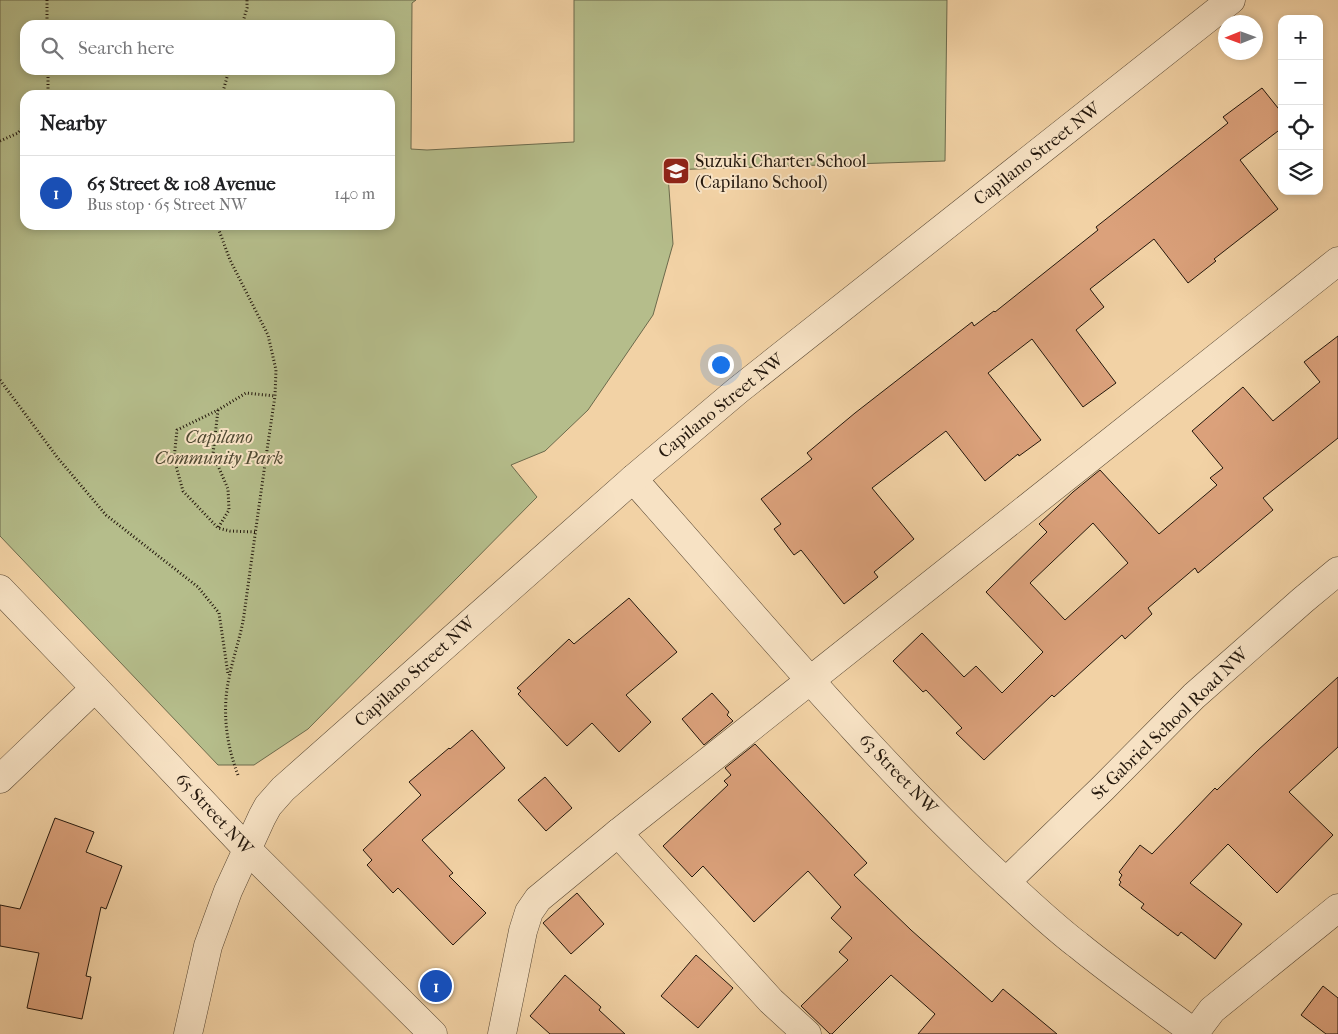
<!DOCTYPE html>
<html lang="en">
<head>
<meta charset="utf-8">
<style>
  :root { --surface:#fff; --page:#f2f2f2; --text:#202124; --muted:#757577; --line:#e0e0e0; --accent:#db2777 }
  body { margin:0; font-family:"IM FELL French Canon",serif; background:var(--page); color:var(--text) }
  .controls { position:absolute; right:15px; top:15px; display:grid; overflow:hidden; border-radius:10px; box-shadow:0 2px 8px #0003 }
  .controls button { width:45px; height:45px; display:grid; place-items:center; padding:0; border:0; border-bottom:1px solid var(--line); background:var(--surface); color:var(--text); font:25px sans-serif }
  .compass { position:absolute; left:1218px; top:15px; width:45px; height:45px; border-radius:50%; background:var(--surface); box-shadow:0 2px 8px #0003; rotate:269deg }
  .you { position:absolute; left:720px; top:364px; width:18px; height:18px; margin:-12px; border:4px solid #fff; border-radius:50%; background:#1a73e8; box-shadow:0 0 0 8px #1a73e833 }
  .badge { display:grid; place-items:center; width:32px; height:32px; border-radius:50%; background:var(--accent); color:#fff; font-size:16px; font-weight:700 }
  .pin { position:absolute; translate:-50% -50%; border:2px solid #fff; box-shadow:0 1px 5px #0006 }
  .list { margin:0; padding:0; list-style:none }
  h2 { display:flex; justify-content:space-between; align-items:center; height:65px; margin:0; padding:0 20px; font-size:21px }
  h2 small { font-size:16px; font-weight:400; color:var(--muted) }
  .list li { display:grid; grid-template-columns:32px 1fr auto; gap:15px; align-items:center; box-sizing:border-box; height:75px; padding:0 20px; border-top:1px solid var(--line) }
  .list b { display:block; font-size:19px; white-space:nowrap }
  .list p { margin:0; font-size:16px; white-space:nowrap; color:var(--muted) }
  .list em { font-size:16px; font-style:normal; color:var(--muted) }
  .icon { flex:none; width:28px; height:28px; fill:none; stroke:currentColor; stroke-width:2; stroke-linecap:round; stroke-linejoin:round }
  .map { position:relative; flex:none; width:1338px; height:1034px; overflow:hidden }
  .search { position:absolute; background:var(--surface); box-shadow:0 2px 8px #0003; left:20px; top:20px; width:375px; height:55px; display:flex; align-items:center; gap:12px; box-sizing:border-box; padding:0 18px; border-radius:15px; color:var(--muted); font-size:19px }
  .panel { position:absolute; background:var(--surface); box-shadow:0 2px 8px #0003; left:20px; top:90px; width:375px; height:140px; border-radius:15px }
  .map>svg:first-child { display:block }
  .green { fill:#b5bd8b; stroke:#6c6a4c; fill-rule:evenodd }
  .building { fill:#dba17b; stroke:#23170c; fill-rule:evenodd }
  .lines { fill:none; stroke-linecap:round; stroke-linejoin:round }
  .minor-casing { stroke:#574632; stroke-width:29 }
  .path { stroke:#23170c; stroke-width:3; stroke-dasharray:1 2.5; stroke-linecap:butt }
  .minor { stroke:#f7e2c4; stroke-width:28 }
  .labels { text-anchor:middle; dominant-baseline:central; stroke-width:4; stroke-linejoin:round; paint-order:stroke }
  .street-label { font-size:18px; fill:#23170c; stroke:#f7e2c4 }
  .poi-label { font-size:18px; fill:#23170c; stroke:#f7e2c4; text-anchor:start }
  .park-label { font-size:18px; font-style:italic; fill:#4f4932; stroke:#f7e2c4 }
</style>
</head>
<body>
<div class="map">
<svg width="1338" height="1034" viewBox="0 0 1338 1034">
  <rect width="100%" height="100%" fill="#f2d2a5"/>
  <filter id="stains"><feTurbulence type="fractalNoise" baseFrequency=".004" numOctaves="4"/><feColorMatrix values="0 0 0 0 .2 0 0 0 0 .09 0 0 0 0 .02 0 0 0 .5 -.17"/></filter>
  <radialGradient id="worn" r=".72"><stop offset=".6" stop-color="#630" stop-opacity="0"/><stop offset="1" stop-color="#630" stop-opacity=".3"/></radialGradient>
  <path class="green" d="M0 0H416L412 3 411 149 427 150 574 142V0H947L945 161 666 170 668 175 673 244 653 315 588 410 545 451 511 465 537 497 308 729 254 765H218L0 536ZM25 25H390V70H25ZM25 95H390V225H25Z"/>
  <g class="building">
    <polygon points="1262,88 1282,113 1282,128 1240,160 1278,209 1214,259 1216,261 1188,283 1154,239 1090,289 1104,307 1076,330 1116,383 1083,407 1032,339 988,373 1041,440 1019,456 1018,454 985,481 946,431 872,488 914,539 874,572 878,577 844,604 801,550 794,555 774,529 781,524 761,499 812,459 807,453 855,413 972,322 974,326 994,311 995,312 1098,230 1096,227 1228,123 1223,117"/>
    <path d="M1338 336V438L1263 498 1273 510 1198 573 1195 568 1148 608 1152 614 1125 639 1122 635 1054 697 1052 695 984 760 956 733 962 728 926 690 923 692 893 661 922 633 964 677 976 666 1002 693 1043 652 986 592 1047 532 1039 524 1073 492 1100 470 1159 534 1217 485 1210 478 1223 468 1192 431 1243 387 1273 421 1320 382 1304 362ZM1093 523 1128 563 1065 620 1030 583Z"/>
    <polygon points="629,598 677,652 626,695 651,722 619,752 592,723 567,746 518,694 521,691 517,688 569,639 574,644"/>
    <polygon points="1338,677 1338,747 1289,792 1333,835 1277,893 1228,844 1190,883 1242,924 1215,959 1181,932 1178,936 1141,908 1144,904 1119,885 1121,882 1119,880 1122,875 1119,872 1140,845 1152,854 1215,788 1217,790 1257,751"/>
    <polygon points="712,693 729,712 727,715 733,721 704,745 682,719"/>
    <polygon points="472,730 505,768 422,840 453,873 449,876 486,913 453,945 398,888 393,893 367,865 372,860 363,850 421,795 409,782 449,748 450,749"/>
    <polygon points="755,744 867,863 854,875 911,930 992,1002 1003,989 1057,1034 918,1034 935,1014 891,975 832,1034 830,1034 801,1006 848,960 839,952 852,938 831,918 841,907 808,871 754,922 703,866 692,877 663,846 728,785 724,781 731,775 725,768"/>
    <polygon points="545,777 572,808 546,831 518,800"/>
    <polygon points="55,818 94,832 86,852 122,866 106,909 101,907 86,976 91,977 82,1019 27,1008 39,953 0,946 0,905 20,909"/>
    <polygon points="577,893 604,924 571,954 543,923"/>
    <polygon points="696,955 733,988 698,1028 661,996"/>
    <polygon points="565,975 601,1007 599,1010 625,1034 550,1034 530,1016"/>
    <polygon points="1323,986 1338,998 1338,1034 1326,1034 1301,1015"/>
  </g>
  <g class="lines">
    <g class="minor-casing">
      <g id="minor">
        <path d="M633 479C755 616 871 758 1006 882 1030 904 1053 926 1078 945 1116 976 1157 1005 1196 1034"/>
        <polyline points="0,589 95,688 247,849 433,1034"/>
        <polyline points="0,779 95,688"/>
        <polyline points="618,833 771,1001 807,1034"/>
        <polyline points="1006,882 1103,788 1194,696 1303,600 1338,571"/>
        <polyline points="188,1034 208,946 228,891 262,817 268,806 283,789 633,479 737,391 1231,0"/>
        <polyline points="502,1034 523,931 529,912 538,899 618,833 1338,261"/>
        <polyline points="1194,1034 1212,1010 1338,908"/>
      </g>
    </g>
    <g class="path">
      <polyline points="47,0 47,25"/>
      <polyline points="242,25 247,8 247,0"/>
      <polyline points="48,70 48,95"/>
      <polyline points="222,95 229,70"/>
      <polyline points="0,141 18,133 25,124"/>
      <path d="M217 225 230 260 268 335 276 370 275 396C264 469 254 542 244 615 241 636 233 657 229 678 222 710 226 744 238 775"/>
      <polyline points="0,380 57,457 106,515 198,587 219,613 228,674"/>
      <polyline points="218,410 213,454 228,489 229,510 218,528"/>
      <polyline points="255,532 230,531 218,528 183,491 174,459 177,430 218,410 246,393 275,396"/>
    </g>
    <use href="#minor" class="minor"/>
  </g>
  <defs>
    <g id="school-square" transform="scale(1.4375)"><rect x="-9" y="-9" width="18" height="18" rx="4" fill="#8f2418" stroke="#f7e2c4"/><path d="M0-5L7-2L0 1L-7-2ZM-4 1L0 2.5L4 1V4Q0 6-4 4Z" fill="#fff"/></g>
  </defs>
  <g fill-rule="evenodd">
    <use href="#school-square" x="676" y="171"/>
  </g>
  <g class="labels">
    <g class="street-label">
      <text transform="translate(1037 154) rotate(-38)">Capilano Street NW</text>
      <text transform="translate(721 406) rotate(-39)">Capilano Street NW</text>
      <text transform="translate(415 672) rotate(-42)">Capilano Street NW</text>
      <text transform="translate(1170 724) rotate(-44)">St Gabriel School Road NW</text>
      <text transform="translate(898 774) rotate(46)">63 Street NW</text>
      <text transform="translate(214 814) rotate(47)">65 Street NW</text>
    </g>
    <g class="poi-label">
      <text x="695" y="161">Suzuki Charter School<tspan x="695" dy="21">(Capilano School)</tspan></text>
    </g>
    <g class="park-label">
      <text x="219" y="437">Capilano<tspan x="219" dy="21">Community Park</tspan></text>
    </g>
  </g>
  <rect width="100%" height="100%" filter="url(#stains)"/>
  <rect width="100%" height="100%" fill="url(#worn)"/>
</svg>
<div class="controls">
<button>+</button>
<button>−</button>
<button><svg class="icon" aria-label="locate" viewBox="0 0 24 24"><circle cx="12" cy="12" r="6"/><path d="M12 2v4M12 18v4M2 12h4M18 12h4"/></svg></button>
<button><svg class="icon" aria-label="layers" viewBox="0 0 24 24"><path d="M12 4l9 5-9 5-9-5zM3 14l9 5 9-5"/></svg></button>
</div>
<svg class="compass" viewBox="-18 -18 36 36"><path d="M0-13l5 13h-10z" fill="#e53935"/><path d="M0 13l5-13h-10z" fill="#757577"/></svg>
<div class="you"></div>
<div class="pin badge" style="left:436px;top:986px;background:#1a4fb4">1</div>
<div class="search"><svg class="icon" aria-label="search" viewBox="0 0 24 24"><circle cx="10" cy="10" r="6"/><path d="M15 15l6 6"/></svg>Search here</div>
<section class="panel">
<h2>Nearby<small></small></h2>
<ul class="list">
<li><span class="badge" style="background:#1a4fb4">1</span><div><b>65 Street &amp; 108 Avenue</b><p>Bus stop · 65 Street NW</p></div><em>140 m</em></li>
</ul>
</section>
</div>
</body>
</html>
